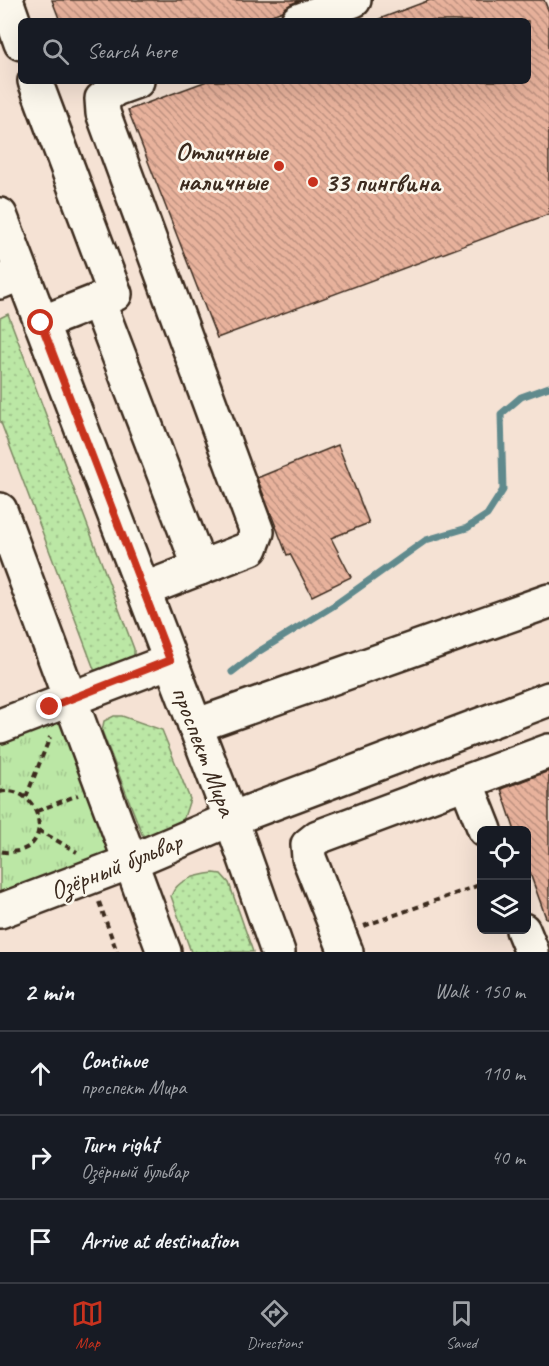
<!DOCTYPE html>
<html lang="en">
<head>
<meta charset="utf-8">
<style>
  :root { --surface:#171b24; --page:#242831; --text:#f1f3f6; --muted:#9ea1a6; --line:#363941; --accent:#c8321e }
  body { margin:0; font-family:Caveat,sans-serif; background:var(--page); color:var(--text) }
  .controls { position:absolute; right:18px; bottom:18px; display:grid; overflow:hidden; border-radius:9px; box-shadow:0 6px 24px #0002 }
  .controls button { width:54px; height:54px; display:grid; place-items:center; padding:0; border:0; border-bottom:2px solid var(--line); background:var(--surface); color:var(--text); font:30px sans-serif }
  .stop { position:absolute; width:18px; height:18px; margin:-14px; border:4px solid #c8321e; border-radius:50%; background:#fff }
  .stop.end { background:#c8321e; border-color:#fff; box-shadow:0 2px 6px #0008 }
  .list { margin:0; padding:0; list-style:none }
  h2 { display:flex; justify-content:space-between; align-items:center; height:78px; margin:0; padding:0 24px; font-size:26px }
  h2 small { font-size:20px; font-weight:400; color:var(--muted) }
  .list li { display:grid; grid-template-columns:39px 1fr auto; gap:18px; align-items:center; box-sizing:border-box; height:84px; padding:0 24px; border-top:2px solid var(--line) }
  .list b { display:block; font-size:22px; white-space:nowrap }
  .list p { margin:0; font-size:20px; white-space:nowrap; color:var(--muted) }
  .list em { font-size:20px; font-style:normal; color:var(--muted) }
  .icon { flex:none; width:33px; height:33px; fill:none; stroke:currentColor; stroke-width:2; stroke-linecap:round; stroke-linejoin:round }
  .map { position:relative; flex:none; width:549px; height:952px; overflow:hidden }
  .search { position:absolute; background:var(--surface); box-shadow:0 6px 24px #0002; left:18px; right:18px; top:18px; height:66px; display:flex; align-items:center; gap:15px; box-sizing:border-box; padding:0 21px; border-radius:9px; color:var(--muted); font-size:22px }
  .sheet { height:330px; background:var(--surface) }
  nav { display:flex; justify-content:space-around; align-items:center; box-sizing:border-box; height:84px; border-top:2px solid var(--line); background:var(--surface); font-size:16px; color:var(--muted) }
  nav a { display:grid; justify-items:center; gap:3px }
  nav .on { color:var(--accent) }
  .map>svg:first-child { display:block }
  .grass { fill:url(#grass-dots); stroke:#7b8862; stroke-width:1.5 }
  .park { fill:url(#park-tufts); stroke:#7b8862; stroke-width:1.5 }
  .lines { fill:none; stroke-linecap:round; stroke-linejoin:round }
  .stream { stroke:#618a8d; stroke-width:7 }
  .building { fill:url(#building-back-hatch); stroke:#3b2a1e; stroke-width:1.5 }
  .minor-casing { stroke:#3b2a1e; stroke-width:38 }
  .major-casing { stroke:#3b2a1e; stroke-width:38 }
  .path { stroke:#3b2a1e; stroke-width:4; stroke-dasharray:6 4.5; stroke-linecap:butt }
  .minor { stroke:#fbf7ec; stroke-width:33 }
  .major { stroke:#fbf7ec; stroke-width:33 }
  .route { stroke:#c8321e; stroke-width:8 }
  .poi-dot { fill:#c8321e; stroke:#fbf7ec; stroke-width:2 }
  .labels { text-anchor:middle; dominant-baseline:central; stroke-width:5; stroke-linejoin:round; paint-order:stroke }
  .poi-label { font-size:26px; font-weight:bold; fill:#3b2a1e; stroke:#fbf7ec; text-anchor:end }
  .street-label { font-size:26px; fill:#3b2a1e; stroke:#fbf7ec }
</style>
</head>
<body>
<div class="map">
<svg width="549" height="952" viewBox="0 0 549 952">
  <defs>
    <pattern id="grass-dots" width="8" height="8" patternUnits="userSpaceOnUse" patternTransform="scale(1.5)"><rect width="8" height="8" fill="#bbe7a5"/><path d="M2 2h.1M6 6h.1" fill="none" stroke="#a2c68e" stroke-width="1.8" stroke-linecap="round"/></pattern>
    <pattern id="park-tufts" width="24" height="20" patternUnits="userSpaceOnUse" patternTransform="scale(1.5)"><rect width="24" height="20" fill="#bbe7a5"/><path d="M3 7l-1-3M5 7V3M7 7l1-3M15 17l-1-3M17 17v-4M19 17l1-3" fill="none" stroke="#a2c68e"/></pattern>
    <pattern id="building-back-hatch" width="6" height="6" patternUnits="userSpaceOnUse" patternTransform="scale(1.5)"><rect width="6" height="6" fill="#e8b29c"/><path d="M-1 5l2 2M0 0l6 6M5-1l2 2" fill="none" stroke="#bd917f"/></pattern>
  </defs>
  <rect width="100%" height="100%" fill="#f5e2d4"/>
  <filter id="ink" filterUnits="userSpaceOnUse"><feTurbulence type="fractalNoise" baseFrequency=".0167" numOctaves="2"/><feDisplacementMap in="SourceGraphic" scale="12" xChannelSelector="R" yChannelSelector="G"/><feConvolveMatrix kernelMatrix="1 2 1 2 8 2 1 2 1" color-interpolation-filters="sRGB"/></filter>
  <g filter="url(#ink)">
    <g class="grass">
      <polygon points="8,314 134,649 134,661 97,677 0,420 0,318"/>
      <polygon points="114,716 122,716 162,730 190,799 180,830 151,843 142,834 102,731 104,721"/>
      <path d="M214 873 221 874 229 883 253 952H191L171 896C177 879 197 875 214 873Z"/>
    </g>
    <polygon class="park" points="64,720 110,855 0,896 0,744"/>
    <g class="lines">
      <polyline class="stream" points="232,672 258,652 333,606 426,540 467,528 487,515 503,490 501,414 521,397 549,387"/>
    </g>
    <g class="building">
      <polygon points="52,0 301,0 291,4 283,11 255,21 60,21"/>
      <polygon points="430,0 544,0 549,12 549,214 217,338 128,110 207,81 528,81 528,21 379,21 379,19"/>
      <polygon points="338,445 369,523 331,538 351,577 312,596 290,554 287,555 257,478"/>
      <polygon points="549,771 549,918 546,918 526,862 526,831 515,831 501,789"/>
    </g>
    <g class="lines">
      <g class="minor-casing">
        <g id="minor">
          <polyline points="6,0 21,43"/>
          <polyline points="298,21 354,0"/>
          <polyline points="35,81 115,294 41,323"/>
          <polyline points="137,81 115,89 102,99 103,113 257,532 251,548 143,590"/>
          <polyline points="0,282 22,273"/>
          <polyline points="98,301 200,568"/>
          <polyline points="0,510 164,952"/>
          <polyline points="0,726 170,661"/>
          <polyline points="195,726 549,601"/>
          <polyline points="466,782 485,830"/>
          <polyline points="0,911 130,862 231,819 549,699"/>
          <polyline points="523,930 532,952"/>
          <polyline points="346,952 309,858 308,845 318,837 549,751"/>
        </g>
      </g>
      <g class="major-casing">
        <polyline id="major" points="0,215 231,819 278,952"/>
      </g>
      <g class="path">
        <path d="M0 792C37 783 56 843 18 851 12 852 6 853 0 851"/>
        <polyline points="26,797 50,737"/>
        <polyline points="37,811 78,795"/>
        <polyline points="38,830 77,852"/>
        <polyline points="99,902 117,952"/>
        <polyline points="364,926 482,884"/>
      </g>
      <use href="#minor" class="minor"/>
      <use href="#major" class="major"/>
    </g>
  </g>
  <g class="lines" filter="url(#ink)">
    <polyline class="route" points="41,323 170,660 50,707"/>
  </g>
  <g class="poi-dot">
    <circle cx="279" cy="166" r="6"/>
    <circle cx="313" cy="182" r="6"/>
  </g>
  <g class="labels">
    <g class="poi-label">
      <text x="267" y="151">Отличные<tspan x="267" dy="30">наличные</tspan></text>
      <text x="325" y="182" text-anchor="start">33 пингвина</text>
    </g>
    <g class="street-label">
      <text transform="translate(204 751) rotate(69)">проспект Мира</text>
      <text transform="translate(116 866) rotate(-22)">Озёрный бульвар</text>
    </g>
  </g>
</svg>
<div class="controls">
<button><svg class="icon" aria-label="locate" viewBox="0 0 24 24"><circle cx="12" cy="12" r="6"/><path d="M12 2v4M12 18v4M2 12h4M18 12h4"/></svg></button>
<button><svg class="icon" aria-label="layers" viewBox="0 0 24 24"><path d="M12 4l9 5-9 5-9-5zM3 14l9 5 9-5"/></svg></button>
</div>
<div class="stop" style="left:41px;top:323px"></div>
<div class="stop end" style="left:50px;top:707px"></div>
<div class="search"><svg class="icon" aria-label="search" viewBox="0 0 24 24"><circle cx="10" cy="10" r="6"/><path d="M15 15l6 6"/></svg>Search here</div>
</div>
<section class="sheet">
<h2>2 min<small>Walk · 150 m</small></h2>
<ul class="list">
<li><svg class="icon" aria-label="ahead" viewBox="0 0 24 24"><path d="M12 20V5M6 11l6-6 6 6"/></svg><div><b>Continue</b><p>проспект Мира</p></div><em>110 m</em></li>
<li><svg class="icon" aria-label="right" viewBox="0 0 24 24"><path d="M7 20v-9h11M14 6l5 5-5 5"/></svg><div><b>Turn right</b><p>Озёрный бульвар</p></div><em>40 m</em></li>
<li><svg class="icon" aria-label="arrive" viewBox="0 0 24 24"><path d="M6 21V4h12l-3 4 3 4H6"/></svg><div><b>Arrive at destination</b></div></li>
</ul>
</section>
<nav>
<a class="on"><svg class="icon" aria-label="map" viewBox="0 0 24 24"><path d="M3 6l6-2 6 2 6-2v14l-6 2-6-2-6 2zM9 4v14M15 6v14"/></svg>Map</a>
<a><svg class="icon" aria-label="directions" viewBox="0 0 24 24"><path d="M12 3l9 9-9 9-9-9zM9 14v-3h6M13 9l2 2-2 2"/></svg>Directions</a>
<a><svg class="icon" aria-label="saved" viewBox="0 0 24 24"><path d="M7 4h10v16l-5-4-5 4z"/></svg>Saved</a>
</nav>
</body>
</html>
